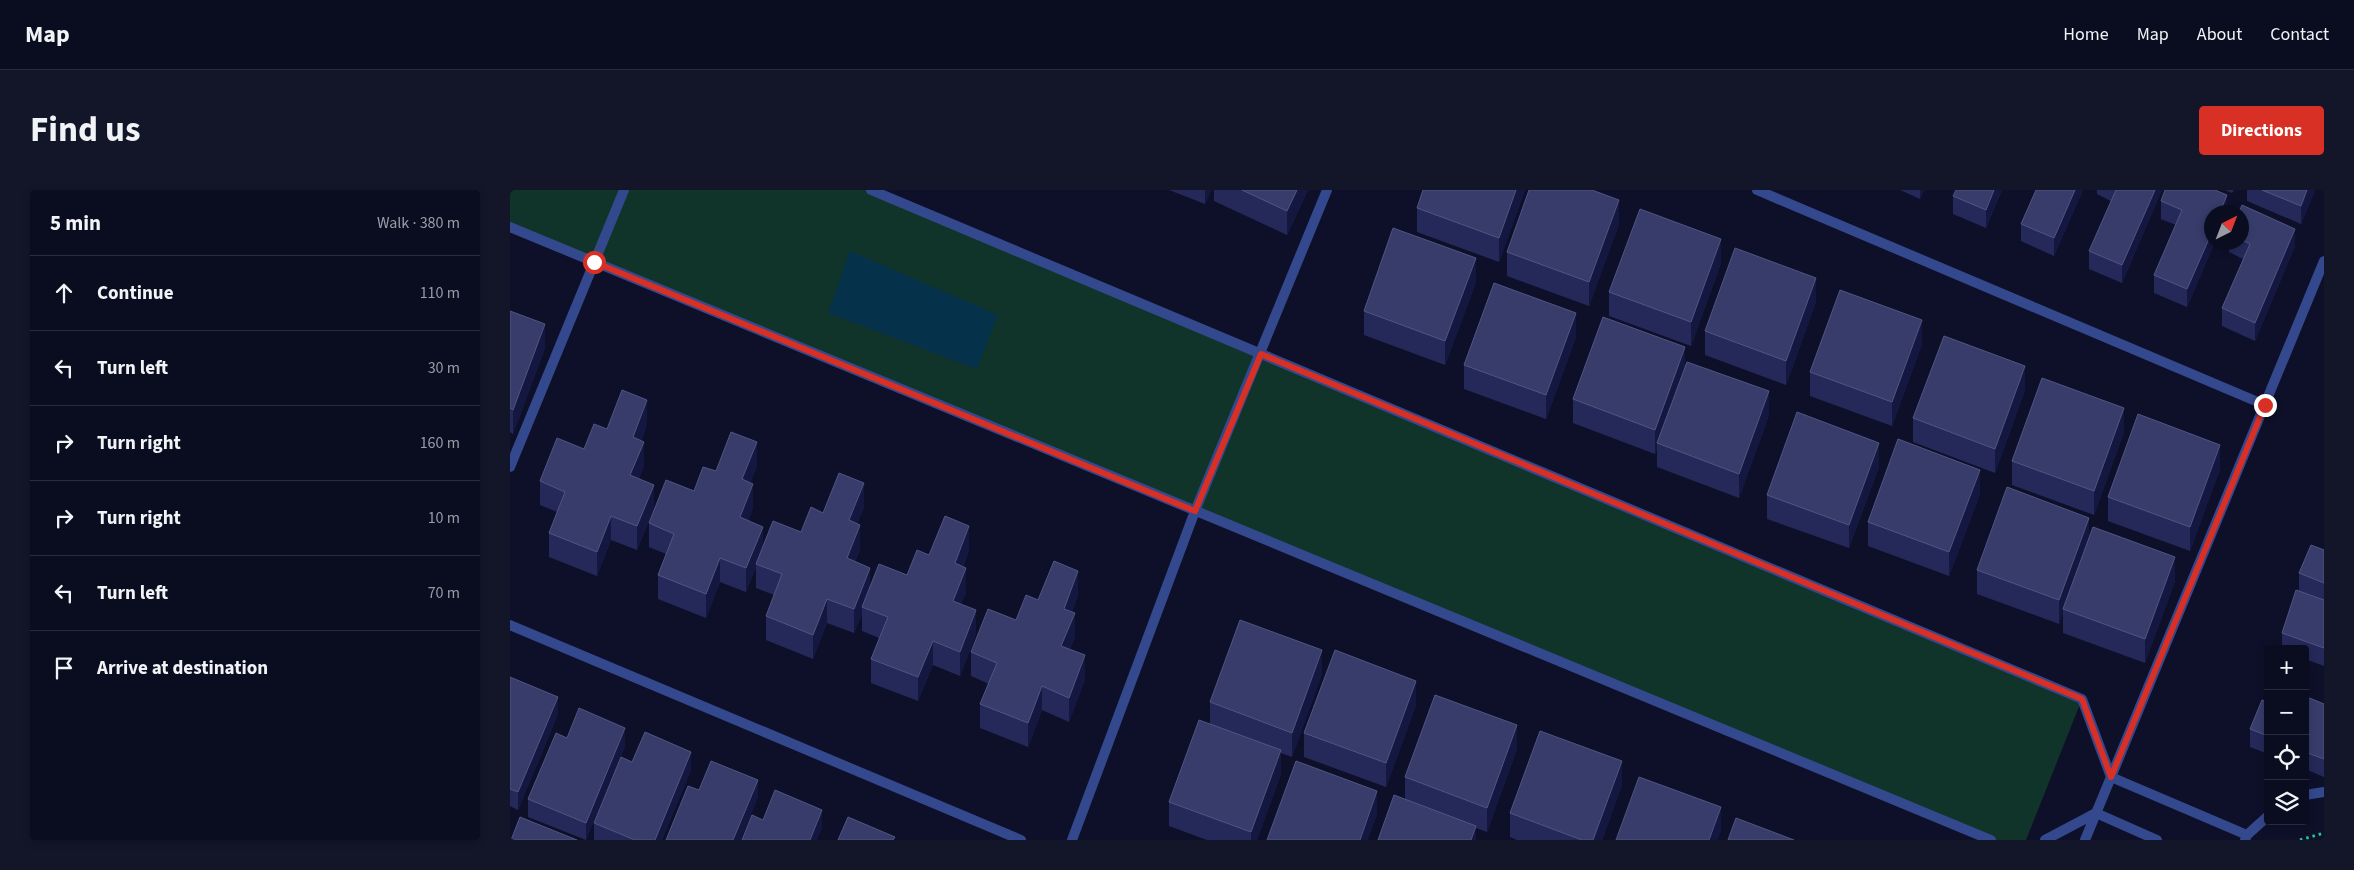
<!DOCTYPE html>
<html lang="en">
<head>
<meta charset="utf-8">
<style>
  :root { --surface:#0a0c20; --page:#131529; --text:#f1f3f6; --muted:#999ba5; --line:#2a2c3e; --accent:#d93025 }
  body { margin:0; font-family:"Source Sans 3",sans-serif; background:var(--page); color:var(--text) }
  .controls { position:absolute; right:15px; bottom:15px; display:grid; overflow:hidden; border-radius:5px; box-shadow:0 2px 8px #0003 }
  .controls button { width:45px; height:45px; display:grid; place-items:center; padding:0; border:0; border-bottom:1px solid var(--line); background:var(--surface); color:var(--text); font:25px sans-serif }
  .compass { position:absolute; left:1694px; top:15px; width:45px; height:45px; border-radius:50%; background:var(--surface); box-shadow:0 2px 8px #0003; rotate:42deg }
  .stop { position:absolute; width:15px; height:15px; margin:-11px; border:4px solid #d93025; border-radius:50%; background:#fff }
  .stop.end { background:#d93025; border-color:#fff; box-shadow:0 1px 5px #0008 }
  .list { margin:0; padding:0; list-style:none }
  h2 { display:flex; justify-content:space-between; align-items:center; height:65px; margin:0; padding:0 20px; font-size:21px }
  h2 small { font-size:16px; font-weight:400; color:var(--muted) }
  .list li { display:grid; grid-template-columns:32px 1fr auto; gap:15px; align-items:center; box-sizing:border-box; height:75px; padding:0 20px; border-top:1px solid var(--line) }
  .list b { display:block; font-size:19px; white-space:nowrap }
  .list em { font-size:16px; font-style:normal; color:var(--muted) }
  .icon { flex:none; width:28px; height:28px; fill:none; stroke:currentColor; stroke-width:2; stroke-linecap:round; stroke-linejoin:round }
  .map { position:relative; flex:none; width:1814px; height:650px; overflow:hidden; border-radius:5px }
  header { display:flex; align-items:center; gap:30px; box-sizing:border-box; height:70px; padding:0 25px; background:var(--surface); border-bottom:1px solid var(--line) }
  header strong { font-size:24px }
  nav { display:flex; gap:28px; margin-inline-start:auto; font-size:18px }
  .intro { display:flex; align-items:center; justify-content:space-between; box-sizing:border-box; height:120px; padding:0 30px }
  h1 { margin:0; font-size:35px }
  .button { padding:12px 22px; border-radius:5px; background:var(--accent); color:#fff; font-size:18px; font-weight:700 }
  main { display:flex; gap:30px; padding:0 30px }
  aside { flex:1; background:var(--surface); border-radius:5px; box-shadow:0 2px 8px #0003 }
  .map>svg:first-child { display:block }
  .green { fill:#10342a }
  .water { fill:#05314b }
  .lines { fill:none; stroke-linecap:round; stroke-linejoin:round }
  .path { stroke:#24c692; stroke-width:3; stroke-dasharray:2.5 4; stroke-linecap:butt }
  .minor { stroke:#34488d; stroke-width:10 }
  .wall { fill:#252959 }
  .shaded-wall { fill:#14173f }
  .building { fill:#383c6b; stroke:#515582 }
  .route { stroke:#d93025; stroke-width:6 }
</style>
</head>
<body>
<header>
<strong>Map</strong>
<nav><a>Home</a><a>Map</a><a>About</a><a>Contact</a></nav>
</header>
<div class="intro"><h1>Find us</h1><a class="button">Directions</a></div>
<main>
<aside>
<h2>5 min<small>Walk · 380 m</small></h2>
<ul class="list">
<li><svg class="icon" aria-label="ahead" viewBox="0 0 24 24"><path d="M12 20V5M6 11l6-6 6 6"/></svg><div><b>Continue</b></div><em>110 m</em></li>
<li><svg class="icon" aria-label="left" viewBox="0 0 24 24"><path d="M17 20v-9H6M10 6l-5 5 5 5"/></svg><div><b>Turn left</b></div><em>30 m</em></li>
<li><svg class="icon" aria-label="right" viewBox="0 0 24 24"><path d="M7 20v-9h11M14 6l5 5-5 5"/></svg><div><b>Turn right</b></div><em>160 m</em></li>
<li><svg class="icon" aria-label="right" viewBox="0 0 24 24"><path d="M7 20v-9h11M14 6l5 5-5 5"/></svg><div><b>Turn right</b></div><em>10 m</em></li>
<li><svg class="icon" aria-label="left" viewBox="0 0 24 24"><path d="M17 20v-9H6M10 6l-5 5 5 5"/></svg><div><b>Turn left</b></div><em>70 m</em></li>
<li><svg class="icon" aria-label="arrive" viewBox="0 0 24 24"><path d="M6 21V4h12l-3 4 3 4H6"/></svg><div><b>Arrive at destination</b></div></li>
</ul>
</aside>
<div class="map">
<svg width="1814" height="650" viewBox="0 0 1814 650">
  <rect width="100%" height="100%" fill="#0e102a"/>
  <polygon class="green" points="0,0 361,0 1572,509 1516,650 1481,650 0,38"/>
  <polygon class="water" points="340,61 488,125 467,179 318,123"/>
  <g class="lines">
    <polyline class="path" points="1790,650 1814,643"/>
    <g class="minor">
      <polyline points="361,0 1572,509 1601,587 1737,645"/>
      <polyline points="1247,0 1755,215"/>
      <polyline points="0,37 1481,650"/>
      <polyline points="0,277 114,0"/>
      <polyline points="0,435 511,650"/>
      <polyline points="1795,605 1814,602"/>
      <polyline points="562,650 685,321 817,0"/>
      <polyline points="1535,650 1586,623 1647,650"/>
      <polyline points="1575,650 1814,71"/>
      <polyline points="1735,650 1737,645 1758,626"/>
    </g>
  </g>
  <g class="wall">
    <polygon points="659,0 701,0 695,14"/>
    <polygon points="704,0 798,0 777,45 704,11"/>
    <polygon points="913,0 1015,0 989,72 907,42 907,18"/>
    <polygon points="1390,0 1414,0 1410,9"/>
    <polygon points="1492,0 1476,38 1443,24 1443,6"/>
    <polygon points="1526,0 1573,0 1544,66 1511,51 1511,34"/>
    <polygon points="1587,0 1652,0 1612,93 1579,79 1579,61 1601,11 1587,4"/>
    <polygon points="1715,0 1724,0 1722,3"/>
    <polygon points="1737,0 1805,0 1791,34 1737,11"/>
    <polygon points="1651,11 1717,22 1702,52 1705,52 1677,117 1644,103 1644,85 1666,35 1651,29"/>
    <polygon points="1732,22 1785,56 1745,151 1712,136 1712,118 1733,69 1719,62 1719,52 1732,52"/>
    <polygon points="1109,34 1079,116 997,86 997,62"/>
    <polygon points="1211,73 1181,156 1099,126 1099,102"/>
    <polygon points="966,92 935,175 854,145 854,121"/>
    <polygon points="1306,112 1276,195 1195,165 1195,141"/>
    <polygon points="0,121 35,158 3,244 0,242"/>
    <polygon points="1066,147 1036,229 954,199 954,175"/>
    <polygon points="1412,154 1382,236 1300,206 1300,182"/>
    <polygon points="1175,177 1259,225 1229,308 1147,277 1147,258 1145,264 1063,233 1063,209"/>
    <polygon points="1515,200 1485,283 1403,252 1403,228"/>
    <polygon points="137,234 131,251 134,276 129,288 144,318 127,360 101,350 87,386 39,367 39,343 47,322 30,315 30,291 74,259 97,239"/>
    <polygon points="1614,242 1584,325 1502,295 1502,271"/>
    <polygon points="247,276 240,293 243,318 238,331 253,358 291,342 313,323 354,317 347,334 350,359 345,372 360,396 397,385 419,365 459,360 453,377 456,402 451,414 466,444 450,486 423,475 408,511 361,493 361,469 369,448 352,441 352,423 344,443 317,433 303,469 256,450 256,426 264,405 246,398 246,377 236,402 210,392 196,428 148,409 148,385 156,364 139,357 139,333 184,301 206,281"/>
    <polygon points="1369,277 1339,358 1257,329 1257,305"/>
    <polygon points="1710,279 1680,361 1598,331 1598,307"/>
    <polygon points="1470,304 1439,386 1358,356 1358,332"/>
    <polygon points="1579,347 1665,391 1635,473 1553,443 1553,422 1549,434 1467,404 1467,380"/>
    <polygon points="1814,360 1814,476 1795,469 1795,459 1772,459 1772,443 1789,401 1789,383"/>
    <polygon points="568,405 562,422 565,447 560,459 575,489 559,532 532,520 518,557 470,538 470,514 479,494 461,486 461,462 506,430 528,410"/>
    <polygon points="812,484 782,567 771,563 771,584 747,650 697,650 659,636 659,612 700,534 700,512"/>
    <polygon points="0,488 48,524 8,620 0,616"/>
    <polygon points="1758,512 1758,564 1740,557 1740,539"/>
    <polygon points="1795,512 1814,514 1814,587 1795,579"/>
    <polygon points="906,515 876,597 794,567 794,543"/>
    <polygon points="57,548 115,556 76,650 18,627 18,609"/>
    <polygon points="1007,559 977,642 966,638 966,650 895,609 895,587"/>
    <polygon points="181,580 152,650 84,650 84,633"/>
    <polygon points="1112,595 1092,650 1007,650 1000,647 1000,623"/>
  </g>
  <g class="shaded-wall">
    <polygon points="695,0 701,0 695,14"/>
    <polygon points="787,0 798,0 777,45 777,21"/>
    <polygon points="1006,0 1015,0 989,72 989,48"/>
    <polygon points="1410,0 1414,0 1410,9"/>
    <polygon points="1484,0 1492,0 1476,38 1476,20"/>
    <polygon points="1565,0 1573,0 1544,66 1544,48"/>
    <polygon points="1645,0 1652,0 1612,93 1612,75"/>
    <polygon points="1797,0 1805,0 1791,34 1791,16"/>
    <polygon points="1717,5 1717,22 1710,22"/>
    <polygon points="1109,10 1109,34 1079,116 1079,92"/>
    <polygon points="1785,39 1785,56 1745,151 1745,133"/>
    <polygon points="1702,42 1702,52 1705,52 1677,117 1677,99"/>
    <polygon points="1211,49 1211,73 1181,156 1181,132"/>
    <polygon points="966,68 966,92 935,175 935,151"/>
    <polygon points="1306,88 1306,112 1276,195 1276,171"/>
    <polygon points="1066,123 1066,147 1036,229 1036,205"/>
    <polygon points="1412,130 1412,154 1382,236 1382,212"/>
    <polygon points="35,134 35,158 3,244 3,220"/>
    <polygon points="1175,157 1175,181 1147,253 1147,258 1145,264 1145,240"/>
    <polygon points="1515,176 1515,200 1485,283 1485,259"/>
    <polygon points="1259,201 1259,225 1229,308 1229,284"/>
    <polygon points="137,210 137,234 123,271 123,247"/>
    <polygon points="1614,218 1614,242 1584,325 1584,301"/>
    <polygon points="134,252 134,276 120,309 120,285"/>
    <polygon points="247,252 247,276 232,313 232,289"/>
    <polygon points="1369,253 1369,277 1339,358 1339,335"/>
    <polygon points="1710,255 1710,279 1680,361 1680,337"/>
    <polygon points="1470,280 1470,304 1439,386 1439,362"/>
    <polygon points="354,293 354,317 339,354 339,330"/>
    <polygon points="243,294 243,318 230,351 230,327"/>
    <polygon points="144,295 144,318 127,360 127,336"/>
    <polygon points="101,326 101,350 87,386 87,362"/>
    <polygon points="1579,328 1579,352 1553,419 1553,422 1549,434 1549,410"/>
    <polygon points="350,335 350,359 337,392 337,368"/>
    <polygon points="459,336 459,360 445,397 445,373"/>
    <polygon points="253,337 253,361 246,374 246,377 236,402 236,378"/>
    <polygon points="1665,367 1665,391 1635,473 1635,449"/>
    <polygon points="210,368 210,392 196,428 196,404"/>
    <polygon points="360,378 360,402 352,417 352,423 344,443 344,419"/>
    <polygon points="456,378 456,402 443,435 443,411"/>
    <polygon points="568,381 568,405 554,443 554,419"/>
    <polygon points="317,409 317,433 303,469 303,445"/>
    <polygon points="466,420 466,444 450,486 450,462"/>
    <polygon points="565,423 565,447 551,480 551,456"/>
    <polygon points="423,451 423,475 408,511 408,487"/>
    <polygon points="812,460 812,484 782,567 782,543"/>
    <polygon points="575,465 575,489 559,532 559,508"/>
    <polygon points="906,491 906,515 876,597 876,573"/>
    <polygon points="532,496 532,520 518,557 518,533"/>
    <polygon points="48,507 48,524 8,620 8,602"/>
    <polygon points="1007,535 1007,559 977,642 977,618"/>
    <polygon points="115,538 115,556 76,650 76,633"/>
    <polygon points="771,560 771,584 747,650 741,650 741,642"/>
    <polygon points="181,562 181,580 152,650 145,650"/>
    <polygon points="1112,571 1112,595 1092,650 1083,650"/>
    <polygon points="248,590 248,608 231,650 223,650"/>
    <polygon points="867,601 867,625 858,650 850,650"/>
    <polygon points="1211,617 1211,641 1208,650 1199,650"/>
    <polygon points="312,620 312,638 307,650 300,650"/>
    <polygon points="966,636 966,650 961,650"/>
  </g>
  <g class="building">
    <polygon points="732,0 787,0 777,21"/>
    <polygon points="913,0 1006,0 989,48 907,18"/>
    <polygon points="1019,0 1082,0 1109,10 1079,92 997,62"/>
    <polygon points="1446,0 1484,0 1476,20 1443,6"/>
    <polygon points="1526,0 1565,0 1544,48 1511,34"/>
    <polygon points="1606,0 1645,0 1612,75 1579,61"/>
    <polygon points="1655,0 1705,0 1717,5 1710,22 1702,22 1702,42 1677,99 1644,85 1672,20 1651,11"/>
    <polygon points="1752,0 1797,0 1791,16"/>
    <polygon points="1732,15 1785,39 1745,133 1712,118 1740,54 1732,50 1732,22 1729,22"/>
    <polygon points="1130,19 1211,49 1181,132 1099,102"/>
    <polygon points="883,38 966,68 935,151 854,121"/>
    <polygon points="1225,58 1306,88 1276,171 1195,141"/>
    <polygon points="984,93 1066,123 1036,205 954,175"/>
    <polygon points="1330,100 1412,130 1382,212 1300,182"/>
    <polygon points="0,121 35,134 3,220 0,218"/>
    <polygon points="1093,127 1175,157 1145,240 1063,209"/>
    <polygon points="1434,146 1515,176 1485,259 1403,228"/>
    <polygon points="1177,172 1259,201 1229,284 1147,253"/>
    <polygon points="1532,188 1614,218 1584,301 1502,271"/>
    <polygon points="112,200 137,210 123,247 134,252 120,285 144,295 127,336 101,326 87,362 39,343 55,302 30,291 47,248 74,259 84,234 97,239"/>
    <polygon points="1287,222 1369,253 1339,335 1257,305"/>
    <polygon points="1628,224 1710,255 1680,337 1598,307"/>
    <polygon points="221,242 247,252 232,289 243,294 230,327 253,337 236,378 210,368 196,404 148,385 164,344 139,333 156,290 184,301 193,277 206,281"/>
    <polygon points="1388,249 1470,280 1439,362 1358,332"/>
    <polygon points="329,283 354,293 339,330 350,335 337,368 360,378 344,419 317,409 303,445 256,426 272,384 246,374 263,331 291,342 301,317 313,323"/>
    <polygon points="1497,297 1579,328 1549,410 1467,380"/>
    <polygon points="435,326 459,336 445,373 456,378 443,411 466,420 450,462 423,451 408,487 361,469 378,427 352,417 369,374 397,385 407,360 419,365"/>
    <polygon points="1583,337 1665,367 1635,449 1553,419"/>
    <polygon points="1801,355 1814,360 1814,393 1789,383"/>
    <polygon points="544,371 568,381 554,419 565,423 551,456 575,465 559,508 532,496 518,533 470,514 487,473 461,462 478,419 506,430 516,405 528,410"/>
    <polygon points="1786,400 1814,410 1814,458 1772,443"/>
    <polygon points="730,430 812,460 782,543 700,512"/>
    <polygon points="825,460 906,491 876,573 794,543"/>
    <polygon points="0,487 48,507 8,602 0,599"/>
    <polygon points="925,505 1007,535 977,618 895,587"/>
    <polygon points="1797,507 1814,514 1814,569 1795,562 1795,512"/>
    <polygon points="1752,510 1758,512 1758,546 1740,539"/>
    <polygon points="69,518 115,538 76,633 18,609 46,543 57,548"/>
    <polygon points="689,530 771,560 741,642 659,612"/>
    <polygon points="1030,541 1112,571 1083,650 1072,650 1000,623"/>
    <polygon points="135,542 181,562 145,650 125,650 84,633 111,567 122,572"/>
    <polygon points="201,571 248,590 223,650 156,650 178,596 189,600"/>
    <polygon points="786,571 867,601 850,650 757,650"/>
    <polygon points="1129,587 1211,617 1199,650 1106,650"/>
    <polygon points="265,600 312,620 300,650 232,650 242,625 253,630"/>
    <polygon points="884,605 966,636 961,650 868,650"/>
    <polygon points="10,627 67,650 1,650"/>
    <polygon points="338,627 385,647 383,650 328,650"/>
    <polygon points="1226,628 1284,650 1218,650"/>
  </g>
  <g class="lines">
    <polyline class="route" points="84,72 685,321 751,164 1572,509 1601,587 1755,215"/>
  </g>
</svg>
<div class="controls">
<button>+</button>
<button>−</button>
<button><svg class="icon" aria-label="locate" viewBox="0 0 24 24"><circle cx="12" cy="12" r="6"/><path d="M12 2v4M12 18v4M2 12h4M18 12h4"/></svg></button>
<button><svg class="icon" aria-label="layers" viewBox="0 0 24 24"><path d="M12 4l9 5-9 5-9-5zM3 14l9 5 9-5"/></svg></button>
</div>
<svg class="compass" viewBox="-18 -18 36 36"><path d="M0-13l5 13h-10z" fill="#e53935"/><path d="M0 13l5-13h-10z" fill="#999ba5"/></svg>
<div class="stop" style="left:84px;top:72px"></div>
<div class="stop end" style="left:1755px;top:215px"></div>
</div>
</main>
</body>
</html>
